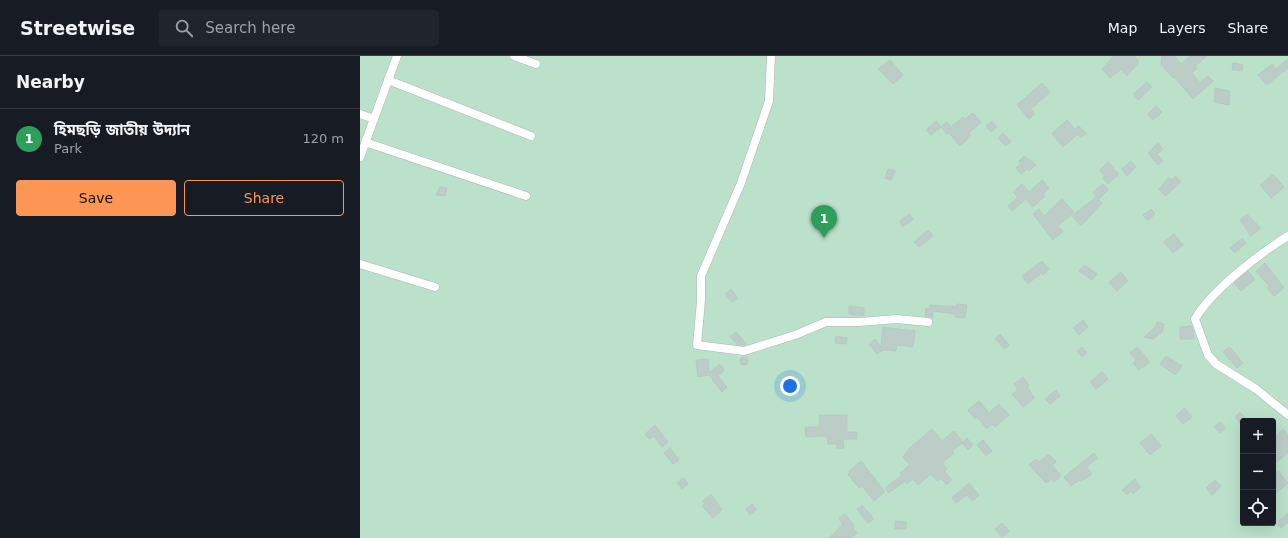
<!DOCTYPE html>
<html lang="en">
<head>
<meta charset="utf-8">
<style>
  :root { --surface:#171b24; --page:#20242c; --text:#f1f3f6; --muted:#9ea1a6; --line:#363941; --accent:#fd9555 }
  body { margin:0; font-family:"DejaVu Sans","Noto Sans Bengali",sans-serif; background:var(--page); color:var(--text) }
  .controls { position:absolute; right:12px; bottom:12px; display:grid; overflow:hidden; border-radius:4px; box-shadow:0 4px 16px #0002 }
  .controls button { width:36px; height:36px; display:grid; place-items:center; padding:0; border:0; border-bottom:1px solid var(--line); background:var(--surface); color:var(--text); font:20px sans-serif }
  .you { position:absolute; left:430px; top:330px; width:14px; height:14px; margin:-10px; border:3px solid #fff; border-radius:50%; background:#1a73e8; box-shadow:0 0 0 6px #1a73e833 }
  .badge { display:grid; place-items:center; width:26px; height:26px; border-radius:50%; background:var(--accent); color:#fff; font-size:13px; font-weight:700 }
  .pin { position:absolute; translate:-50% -33px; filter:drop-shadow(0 1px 2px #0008) }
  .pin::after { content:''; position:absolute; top:21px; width:14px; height:12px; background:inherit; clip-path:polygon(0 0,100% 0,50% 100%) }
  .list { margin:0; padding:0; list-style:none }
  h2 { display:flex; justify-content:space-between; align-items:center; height:52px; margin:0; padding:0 16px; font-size:17px }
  h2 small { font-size:13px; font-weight:400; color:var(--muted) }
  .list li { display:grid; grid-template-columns:26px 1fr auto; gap:12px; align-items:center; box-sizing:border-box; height:60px; padding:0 16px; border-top:1px solid var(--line) }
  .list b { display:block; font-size:15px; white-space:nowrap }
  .list p { margin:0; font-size:13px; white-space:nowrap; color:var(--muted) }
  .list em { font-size:13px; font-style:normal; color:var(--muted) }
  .actions { display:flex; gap:8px; padding:12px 16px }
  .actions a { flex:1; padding:9px 0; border:1px solid var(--accent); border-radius:4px; text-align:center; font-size:14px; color:var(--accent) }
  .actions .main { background:var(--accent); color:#111 }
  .icon { flex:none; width:22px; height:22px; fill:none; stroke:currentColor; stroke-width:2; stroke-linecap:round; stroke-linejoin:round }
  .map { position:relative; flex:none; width:928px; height:482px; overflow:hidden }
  header { display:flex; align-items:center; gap:24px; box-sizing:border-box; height:56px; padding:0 20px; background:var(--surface); border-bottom:1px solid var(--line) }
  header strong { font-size:19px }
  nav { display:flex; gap:22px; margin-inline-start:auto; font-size:14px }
  .search { width:280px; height:36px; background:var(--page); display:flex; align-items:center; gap:10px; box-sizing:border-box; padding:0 14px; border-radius:4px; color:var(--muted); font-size:15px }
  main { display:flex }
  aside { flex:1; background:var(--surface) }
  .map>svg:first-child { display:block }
  .green { fill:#bce1cb; fill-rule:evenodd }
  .building { fill:#bccdc8; stroke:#b6c9c4 }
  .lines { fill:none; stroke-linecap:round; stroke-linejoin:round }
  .minor-casing { stroke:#a7b8b4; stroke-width:9 }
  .minor { stroke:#fff; stroke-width:8 }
</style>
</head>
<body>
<header>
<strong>Streetwise</strong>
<div class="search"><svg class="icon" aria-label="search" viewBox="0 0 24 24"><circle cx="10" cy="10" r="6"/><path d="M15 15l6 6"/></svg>Search here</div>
<nav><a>Map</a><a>Layers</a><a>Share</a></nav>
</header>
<main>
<aside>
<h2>Nearby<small></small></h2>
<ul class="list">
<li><span class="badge" style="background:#2e9e5b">1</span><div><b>হিমছড়ি জাতীয় উদ্যান</b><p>Park</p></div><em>120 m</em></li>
</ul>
<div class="actions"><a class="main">Save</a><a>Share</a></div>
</aside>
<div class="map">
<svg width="928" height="482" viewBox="0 0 928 482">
  <rect width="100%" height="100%" fill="#e5efec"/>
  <path class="green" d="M0 0H928V482H0ZM883 365H913V467H883Z"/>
  <g class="building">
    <polygon points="754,0 774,0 779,6 767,20 761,13 750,22 742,13"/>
    <polygon points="802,0 814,0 821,8 830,0 847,0 835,10 837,12 832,17 840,27 848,20 853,25 833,43 814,21 813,22 801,8"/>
    <polygon points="928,3 928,12 907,29 898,19 912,8 916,13"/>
    <polygon points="530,4 543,19 533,28 518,13"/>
    <polygon points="873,7 883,9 882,15 872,14"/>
    <polygon points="787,26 792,31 778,44 773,38"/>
    <polygon points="682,27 690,36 671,53 675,58 669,63 657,49"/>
    <polygon points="855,32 870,35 869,49 854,46"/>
    <polygon points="796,50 802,56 793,64 788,58"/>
    <polygon points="613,57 621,66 609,77 611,80 600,90 588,76 587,78 581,71 571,79 566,74 576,65 581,71 587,66 591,71 603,61 605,63"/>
    <polygon points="707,64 715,73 719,70 726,78 721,82 718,78 703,91 692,78"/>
    <polygon points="632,65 637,71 631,76 626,70"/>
    <polygon points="643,77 651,86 646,90 638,82"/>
    <polygon points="798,87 803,93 797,98 803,105 798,109 788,97"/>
    <polygon points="664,100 676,109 669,115 667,113 661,118 656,112 661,108 659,105"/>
    <polygon points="771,105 776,111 767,120 762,113"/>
    <polygon points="748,106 759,118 748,128 743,122 745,120 740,114"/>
    <polygon points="528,113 535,115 531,124 525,122"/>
    <polygon points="913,118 924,131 911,142 900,129"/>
    <polygon points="816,120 821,126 805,140 799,133 809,121 811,124"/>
    <polygon points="682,124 689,132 683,138 685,140 673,151 666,143 652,155 648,150 658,141 653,136 662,128 669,136"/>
    <polygon points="743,128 748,134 739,143 733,136"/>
    <polygon points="80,131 87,132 85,140 76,139"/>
    <polygon points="736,141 742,147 721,170 712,160"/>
    <polygon points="702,143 714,156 698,170 703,175 693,184 673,158 679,153 684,160"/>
    <polygon points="791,153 795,158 788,165 783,159"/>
    <polygon points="549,158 553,163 543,171 540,165"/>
    <polygon points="887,158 901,172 891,180 880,164"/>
    <polygon points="568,174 573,180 559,191 554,186"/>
    <polygon points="814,178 823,189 813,197 804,186"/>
    <polygon points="882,182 886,187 875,197 870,192"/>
    <polygon points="682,205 689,213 683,219 681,217 668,228 662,220"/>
    <polygon points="905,207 924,232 914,240 907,232 909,230 896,215"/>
    <polygon points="724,209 737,218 732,224 719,215"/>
    <polygon points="888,215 895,223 881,235 874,227"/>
    <polygon points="761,216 768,225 757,235 749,226"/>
    <polygon points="371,233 378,242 372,246 365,238"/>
    <polygon points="597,248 607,249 605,262 595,261 595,258 573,255 572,263 565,260 566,252 569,253 570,249 597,251"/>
    <polygon points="489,250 504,252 504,260 489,258"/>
    <polygon points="723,264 728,271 719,279 713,272"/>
    <polygon points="797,266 804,268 802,276 793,283 784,281 795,271"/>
    <polygon points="832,270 834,283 820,283 820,271"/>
    <polygon points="523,271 555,275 553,291 537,289 536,295 523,294 517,298 509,288 515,283 521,291"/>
    <polygon points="376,276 386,288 386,289 378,289 370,281"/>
    <polygon points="640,278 649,289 644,293 635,282"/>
    <polygon points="476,280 487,282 486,288 475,287"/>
    <polygon points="722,291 727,297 722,301 717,295"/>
    <polygon points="777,291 790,306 779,314 773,307 776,304 770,297"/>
    <polygon points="870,291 883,307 877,312 863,296"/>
    <polygon points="806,300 822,310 815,319 800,308"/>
    <circle cx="384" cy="305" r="4"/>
    <polygon points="348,303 349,317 360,308 364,314 358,320 367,331 362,336 349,319 338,321 336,304"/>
    <polygon points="742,316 748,323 736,333 730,326"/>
    <polygon points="663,321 669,329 667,330 674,342 663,351 652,338 658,334 654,328"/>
    <polygon points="696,334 700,340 690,348 685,343"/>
    <polygon points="619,345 629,357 639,348 649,359 635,371 632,368 627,373 617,361 615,363 608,354"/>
    <polygon points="824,352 832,361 823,368 816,360"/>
    <polygon points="880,356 888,365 883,365 883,371 875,361"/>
    <polygon points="459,359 487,359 487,376 497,376 497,383 483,383 484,392 477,393 477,388 468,388 467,380 446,381 445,371 460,371"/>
    <polygon points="860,366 866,372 860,377 854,371"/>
    <polygon points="295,369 308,386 302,391 294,380 289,383 285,378"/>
    <polygon points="572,373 582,385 594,375 603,386 592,395 594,397 582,407 587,413 584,415 592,424 586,429 581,422 577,425 571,418 558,429 553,423 547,428 545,425 529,437 525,432 542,419 540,417 550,409 543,401 550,392"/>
    <polygon points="923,373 928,379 928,396 917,406 913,402 913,394 918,390 913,384"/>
    <polygon points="791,378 801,390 790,399 780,387"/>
    <polygon points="607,382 613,389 608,394 602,387"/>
    <polygon points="623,384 632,395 626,400 617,389"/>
    <polygon points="310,392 319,404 313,408 304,397"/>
    <polygon points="734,397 738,402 726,411 732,418 721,426 719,424 711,430 704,421"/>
    <polygon points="689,398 696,406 692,409 701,420 694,426 692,423 686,427 669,409 676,403 679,406"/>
    <polygon points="501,405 525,436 514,445 502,430 499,432 488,418 490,417 489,415"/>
    <polygon points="918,415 928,427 913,439 913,420"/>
    <polygon points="324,422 328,428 322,433 317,427"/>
    <polygon points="775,423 780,432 773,438 771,435 767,439 762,434"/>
    <polygon points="855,424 861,430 858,432 859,433 852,439 846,432"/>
    <polygon points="609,427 619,439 612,445 607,439 596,447 592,442"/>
    <polygon points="351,438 362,454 353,462 342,450 345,448 343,445"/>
    <polygon points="392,448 397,453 390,459 386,453"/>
    <polygon points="502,449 514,463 508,467 497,453"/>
    <polygon points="928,457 928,466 921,472 917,467"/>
    <polygon points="485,458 494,470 493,472 497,477 491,482 469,482 483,468 479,462"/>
    <polygon points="535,465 546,466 546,473 535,473"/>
    <polygon points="642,467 649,475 642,481 635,473"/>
  </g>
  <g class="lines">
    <g class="minor-casing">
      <g id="minor">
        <polyline points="154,0 176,8"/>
        <polyline points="411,0 409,45 381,127 341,220 341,245 337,289 384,295 435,279 466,266 499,266 537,263 568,266"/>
        <polyline points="28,24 171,80"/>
        <polyline points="0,58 14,63"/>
        <polyline points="5,86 166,140"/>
        <polyline points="0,101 37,0"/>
        <path d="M928 180C899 198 852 234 835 263L848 299 856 308 896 333 928 359"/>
        <polyline points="0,208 75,231"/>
      </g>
    </g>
    <use href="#minor" class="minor"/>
  </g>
</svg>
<div class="controls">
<button>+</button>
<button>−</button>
<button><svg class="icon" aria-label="locate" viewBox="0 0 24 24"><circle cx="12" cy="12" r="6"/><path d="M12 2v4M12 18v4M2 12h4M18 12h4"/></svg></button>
</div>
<div class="you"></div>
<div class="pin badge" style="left:464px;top:182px;background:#2e9e5b">1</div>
</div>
</main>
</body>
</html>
